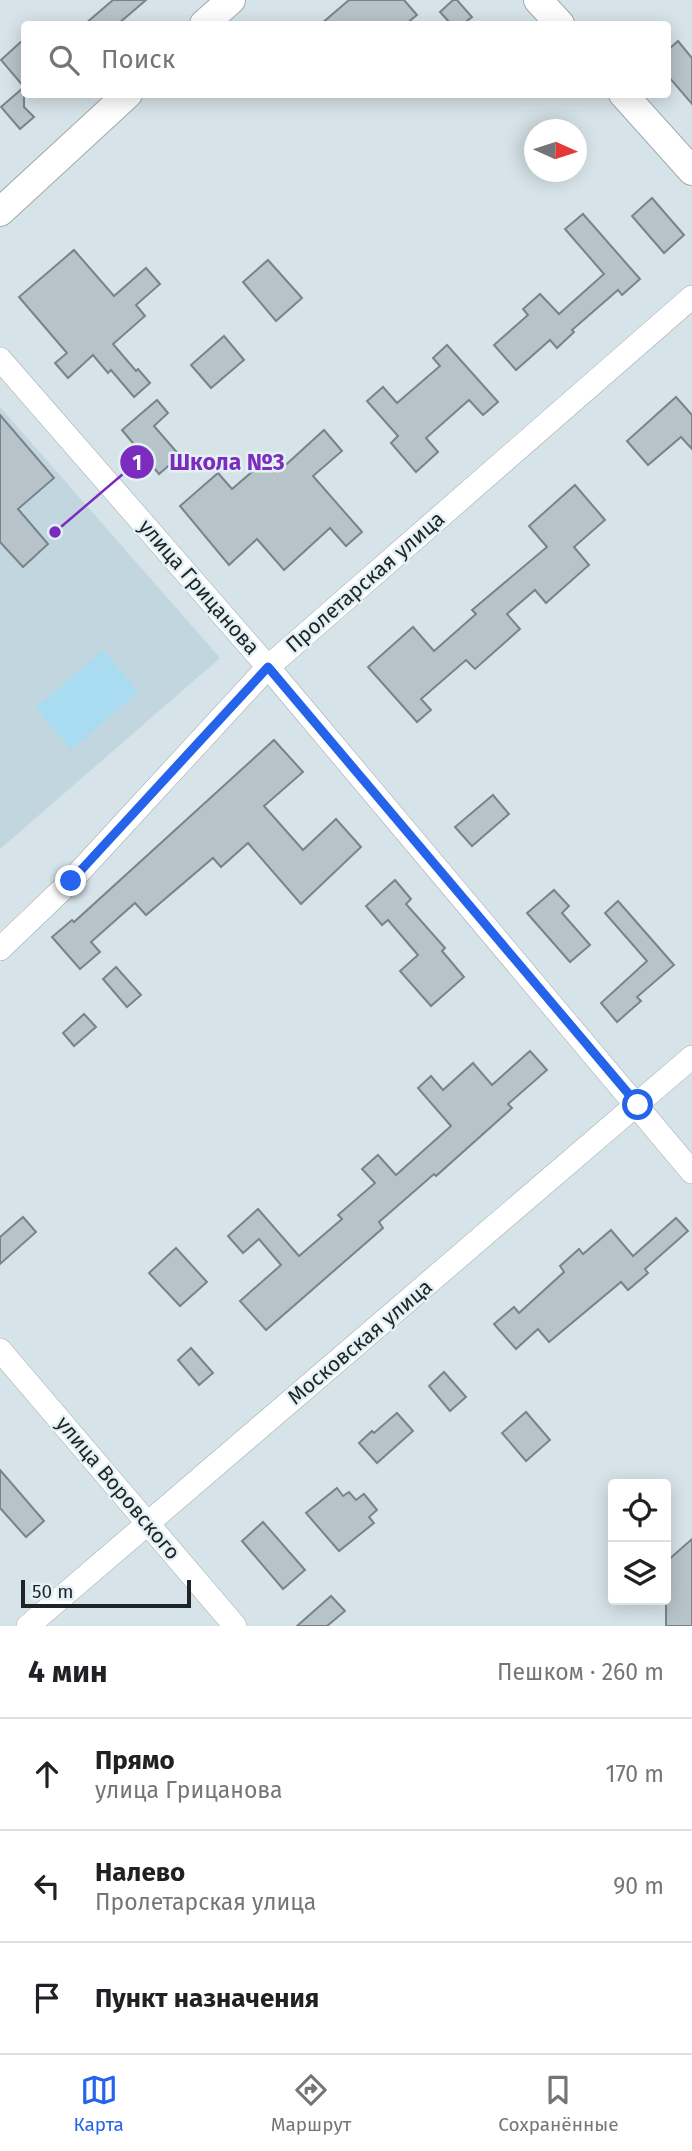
<!DOCTYPE html>
<html lang="ru">
<head>
<meta charset="utf-8">
<style>
  :root { --surface:#fff; --page:#f6f6f6; --text:#202124; --muted:#757577; --line:#e0e0e0; --accent:#2563eb }
  body { margin:0; font-family:"Fira Sans",sans-serif; background:var(--page); color:var(--text) }
  .controls { position:absolute; right:21px; bottom:21px; display:grid; overflow:hidden; border-radius:7px; box-shadow:0 4px 18px #0003 }
  .controls button { width:63px; height:63px; display:grid; place-items:center; padding:0; border:0; border-bottom:2px solid var(--line); background:var(--surface); color:var(--text); font:35px sans-serif }
  .compass { position:absolute; left:524px; top:119px; width:63px; height:63px; border-radius:50%; background:var(--surface); box-shadow:0 4px 18px #0003; rotate:93deg }
  .scale { position:absolute; left:21px; bottom:18px; width:170px; box-sizing:border-box; padding-left:7px; border:4px solid #1f2426; border-top:0; font-size:19px; line-height:24px; white-space:nowrap; color:#1f2426; -webkit-text-stroke:5px #e3f0f5; paint-order:stroke }
  .stop { position:absolute; width:21px; height:21px; margin:-16px; border:5px solid #2563eb; border-radius:50%; background:#fff }
  .stop.end { background:#2563eb; border-color:#fff; box-shadow:0 2px 7px #0008 }
  .list { margin:0; padding:0; list-style:none }
  h2 { display:flex; justify-content:space-between; align-items:center; height:91px; margin:0; padding:0 28px; font-size:30px }
  h2 small { font-size:23px; font-weight:400; color:var(--muted) }
  .list li { display:grid; grid-template-columns:46px 1fr auto; gap:21px; align-items:center; box-sizing:border-box; height:112px; padding:0 28px; border-top:2px solid var(--line) }
  .list b { display:block; font-size:26px; white-space:nowrap }
  .list p { margin:0; font-size:23px; white-space:nowrap; color:var(--muted) }
  .list em { font-size:23px; font-style:normal; color:var(--muted) }
  .icon { flex:none; width:38px; height:38px; fill:none; stroke:currentColor; stroke-width:2; stroke-linecap:round; stroke-linejoin:round }
  .map { position:relative; flex:none; width:692px; height:1626px; overflow:hidden }
  .search { position:absolute; background:var(--surface); box-shadow:0 4px 18px #0003; left:21px; right:21px; top:21px; height:77px; display:flex; align-items:center; gap:18px; box-sizing:border-box; padding:0 24px; border-radius:7px; color:var(--muted); font-size:26px }
  .sheet { height:427px; background:var(--surface) }
  nav { display:flex; justify-content:space-around; align-items:center; box-sizing:border-box; height:98px; border-top:2px solid var(--line); background:var(--surface); font-size:19px; color:var(--muted) }
  nav a { display:grid; justify-items:center; gap:4px }
  nav .on { color:var(--accent) }
  .map>svg:first-child { display:block }
  .built { fill:#c2d6df }
  .green { fill:#a9dcf1 }
  .building { fill:#b6c3c8; stroke:#788489; stroke-width:2 }
  .lines { fill:none; stroke-linecap:round; stroke-linejoin:round }
  .minor-casing { stroke:#9fabb1; stroke-width:24 }
  .tertiary-casing { stroke:#9fabb1; stroke-width:30 }
  .minor { stroke:#fff; stroke-width:23 }
  .tertiary { stroke:#fff; stroke-width:28 }
  .route { stroke:#2563eb; stroke-width:9 }
  .labels { text-anchor:middle; dominant-baseline:central; stroke-width:5; stroke-linejoin:round; paint-order:stroke }
  .street-label { font-size:21px; fill:#1f2426; stroke:#e3f0f5 }
  .leader { fill:none; stroke:#7b2cbf; stroke-width:2.5 }
  .callout-dot { fill:#7b2cbf; stroke:#e3f0f5; stroke-width:2.5 }
  .mark-label { font-size:21px; text-anchor:middle; font-weight:bold; fill:#fff }
  .callout-label { font-size:23px; text-anchor:middle; font-weight:bold; fill:#7b2cbf; stroke:#e3f0f5; stroke-width:5; stroke-linejoin:round; paint-order:stroke }
</style>
</head>
<body>
<div class="map">
<svg width="692" height="1626" viewBox="0 0 692 1626">
  <rect width="100%" height="100%" fill="#d6e3e8"/>
  <polygon class="built" points="0,407 220,658 0,849"/>
  <polygon class="green" points="103,650 138,692 71,750 36,708"/>
  <g class="building">
    <polygon points="113,0 146,0 118,24 85,24"/>
    <polygon points="349,0 404,0 417,15 406,24 321,24"/>
    <polygon points="453,0 457,0 472,17 463,24 451,24 440,12"/>
    <polygon points="24,39 24,87 1,60"/>
    <polygon points="678,41 692,58 692,104 668,76 668,50"/>
    <polygon points="24,87 24,107 34,117 20,129 1,107"/>
    <polygon points="652,198 684,235 664,253 632,216"/>
    <polygon points="583,214 640,279 622,295 618,290 572,330 574,332 557,348 550,340 516,370 494,345 528,315 523,309 540,294 559,314 604,274 565,229"/>
    <polygon points="74,250 114,296 146,268 160,284 136,305 145,316 113,344 136,371 138,369 150,383 134,397 111,370 108,373 93,355 68,378 55,363 67,353 19,297"/>
    <polygon points="268,260 302,298 276,321 243,282"/>
    <polygon points="224,336 244,360 211,388 191,365"/>
    <polygon points="447,345 498,402 483,415 469,400 426,438 438,452 416,472 391,443 398,436 367,401 383,387 397,403 440,366 433,358"/>
    <polygon points="676,397 692,415 692,449 681,437 648,465 627,441"/>
    <polygon points="157,400 168,413 154,426 180,456 159,474 122,430"/>
    <polygon points="0,415 54,478 18,509 48,544 23,567 0,542"/>
    <polygon points="324,430 342,451 313,476 362,532 346,546 330,528 284,570 257,539 229,565 180,506 218,473 232,489 268,458 279,471"/>
    <polygon points="575,485 605,520 574,547 589,565 546,603 535,590 507,614 520,629 475,669 466,660 421,699 431,710 417,722 368,667 413,627 434,651 476,614 472,610 547,547 529,526"/>
    <polygon points="274,740 303,772 264,806 303,850 336,819 361,847 301,904 248,843 221,867 213,858 146,915 135,903 91,942 100,952 80,969 52,937 72,920 74,922"/>
    <polygon points="493,795 509,814 472,846 455,827"/>
    <polygon points="395,880 411,899 406,904 445,948 442,951 464,977 431,1006 400,971 418,955 388,920 382,925 366,906"/>
    <polygon points="554,890 569,906 562,913 590,945 570,962 527,913"/>
    <polygon points="618,901 674,965 637,997 641,1001 617,1022 601,1003 647,961 605,913"/>
    <polygon points="116,967 141,995 127,1007 103,979"/>
    <polygon points="84,1014 96,1027 74,1046 63,1033"/>
    <polygon points="530,1051 547,1070 508,1104 512,1108 436,1176 434,1174 379,1222 383,1228 266,1330 240,1301 281,1265 259,1239 243,1253 228,1236 258,1209 299,1256 342,1219 338,1215 375,1183 362,1169 378,1155 396,1175 451,1126 418,1088 431,1076 443,1090 473,1063 492,1085"/>
    <polygon points="23,1217 36,1232 0,1264 0,1237"/>
    <polygon points="676,1218 688,1231 645,1269 648,1273 628,1290 621,1282 549,1342 538,1329 516,1349 494,1324 514,1307 519,1313 564,1272 560,1266 579,1249 583,1254 611,1230 633,1256"/>
    <polygon points="176,1248 207,1282 180,1306 149,1273"/>
    <polygon points="191,1348 213,1373 199,1385 178,1360"/>
    <polygon points="444,1372 466,1397 450,1411 429,1386"/>
    <polygon points="526,1412 550,1440 526,1461 502,1433"/>
    <polygon points="397,1413 413,1431 377,1463 359,1443 372,1431 374,1433"/>
    <polygon points="0,1470 44,1521 26,1537 0,1508"/>
    <polygon points="337,1488 343,1496 349,1492 356,1500 364,1494 377,1510 369,1517 374,1523 339,1551 306,1513"/>
    <polygon points="263,1522 305,1570 283,1589 242,1541"/>
    <polygon points="692,1539 692,1626 666,1626 666,1562"/>
    <polygon points="331,1596 345,1611 327,1626 297,1626"/>
  </g>
  <g class="lines">
    <g class="minor-casing">
      <g id="minor">
        <polyline points="0,359 268,667 692,1172"/>
        <polyline points="0,949 71,881 268,667 692,297"/>
        <polyline points="0,1350 235,1626"/>
        <polyline points="28,1626 692,1057"/>
      </g>
    </g>
    <g class="tertiary-casing">
      <g id="tertiary">
        <polyline points="538,0 560,24"/>
        <polyline points="204,24 231,0"/>
        <polyline points="623,94 692,171"/>
        <polyline points="0,212 128,94"/>
      </g>
    </g>
    <use href="#minor" class="minor"/>
    <use href="#tertiary" class="tertiary"/>
  </g>
  <g class="lines">
    <polyline class="route" points="71,881 268,667 638,1105"/>
  </g>
  <g class="labels">
    <g class="street-label">
      <text transform="translate(365 582) rotate(-41)">Пролетарская улица</text>
      <text transform="translate(199 587) rotate(49)">улица Грицанова</text>
      <text transform="translate(360 1342) rotate(-40)">Московская улица</text>
      <text transform="translate(118 1488) rotate(50)">улица Воровского</text>
    </g>
  </g>
  <path class="leader" d="M55 532L137 462"/>
  <g class="callout-dot">
    <circle cx="55" cy="532" r="7"/>
    <circle cx="137" cy="462" r="18"/>
  </g>
  <g class="mark-label">
    <text x="137" y="470">1</text>
  </g>
  <g class="callout-label">
    <text x="227" y="470">Школа №3</text>
  </g>
</svg>
<div class="controls">
<button><svg class="icon" aria-label="locate" viewBox="0 0 24 24"><circle cx="12" cy="12" r="6"/><path d="M12 2v4M12 18v4M2 12h4M18 12h4"/></svg></button>
<button><svg class="icon" aria-label="layers" viewBox="0 0 24 24"><path d="M12 4l9 5-9 5-9-5zM3 14l9 5 9-5"/></svg></button>
</div>
<svg class="compass" viewBox="-18 -18 36 36"><path d="M0-13l5 13h-10z" fill="#e53935"/><path d="M0 13l5-13h-10z" fill="#757577"/></svg>
<div class="scale">50 m</div>
<div class="stop" style="left:638px;top:1105px"></div>
<div class="stop end" style="left:71px;top:881px"></div>
<div class="search"><svg class="icon" aria-label="search" viewBox="0 0 24 24"><circle cx="10" cy="10" r="6"/><path d="M15 15l6 6"/></svg>Поиск</div>
</div>
<section class="sheet">
<h2>4 мин<small>Пешком · 260 m</small></h2>
<ul class="list">
<li><svg class="icon" aria-label="ahead" viewBox="0 0 24 24"><path d="M12 20V5M6 11l6-6 6 6"/></svg><div><b>Прямо</b><p>улица Грицанова</p></div><em>170 m</em></li>
<li><svg class="icon" aria-label="left" viewBox="0 0 24 24"><path d="M17 20v-9H6M10 6l-5 5 5 5"/></svg><div><b>Налево</b><p>Пролетарская улица</p></div><em>90 m</em></li>
<li><svg class="icon" aria-label="arrive" viewBox="0 0 24 24"><path d="M6 21V4h12l-3 4 3 4H6"/></svg><div><b>Пункт назначения</b></div></li>
</ul>
</section>
<nav>
<a class="on"><svg class="icon" aria-label="map" viewBox="0 0 24 24"><path d="M3 6l6-2 6 2 6-2v14l-6 2-6-2-6 2zM9 4v14M15 6v14"/></svg>Карта</a>
<a><svg class="icon" aria-label="directions" viewBox="0 0 24 24"><path d="M12 3l9 9-9 9-9-9zM9 14v-3h6M13 9l2 2-2 2"/></svg>Маршрут</a>
<a><svg class="icon" aria-label="saved" viewBox="0 0 24 24"><path d="M7 4h10v16l-5-4-5 4z"/></svg>Сохранённые</a>
</nav>
</body>
</html>
